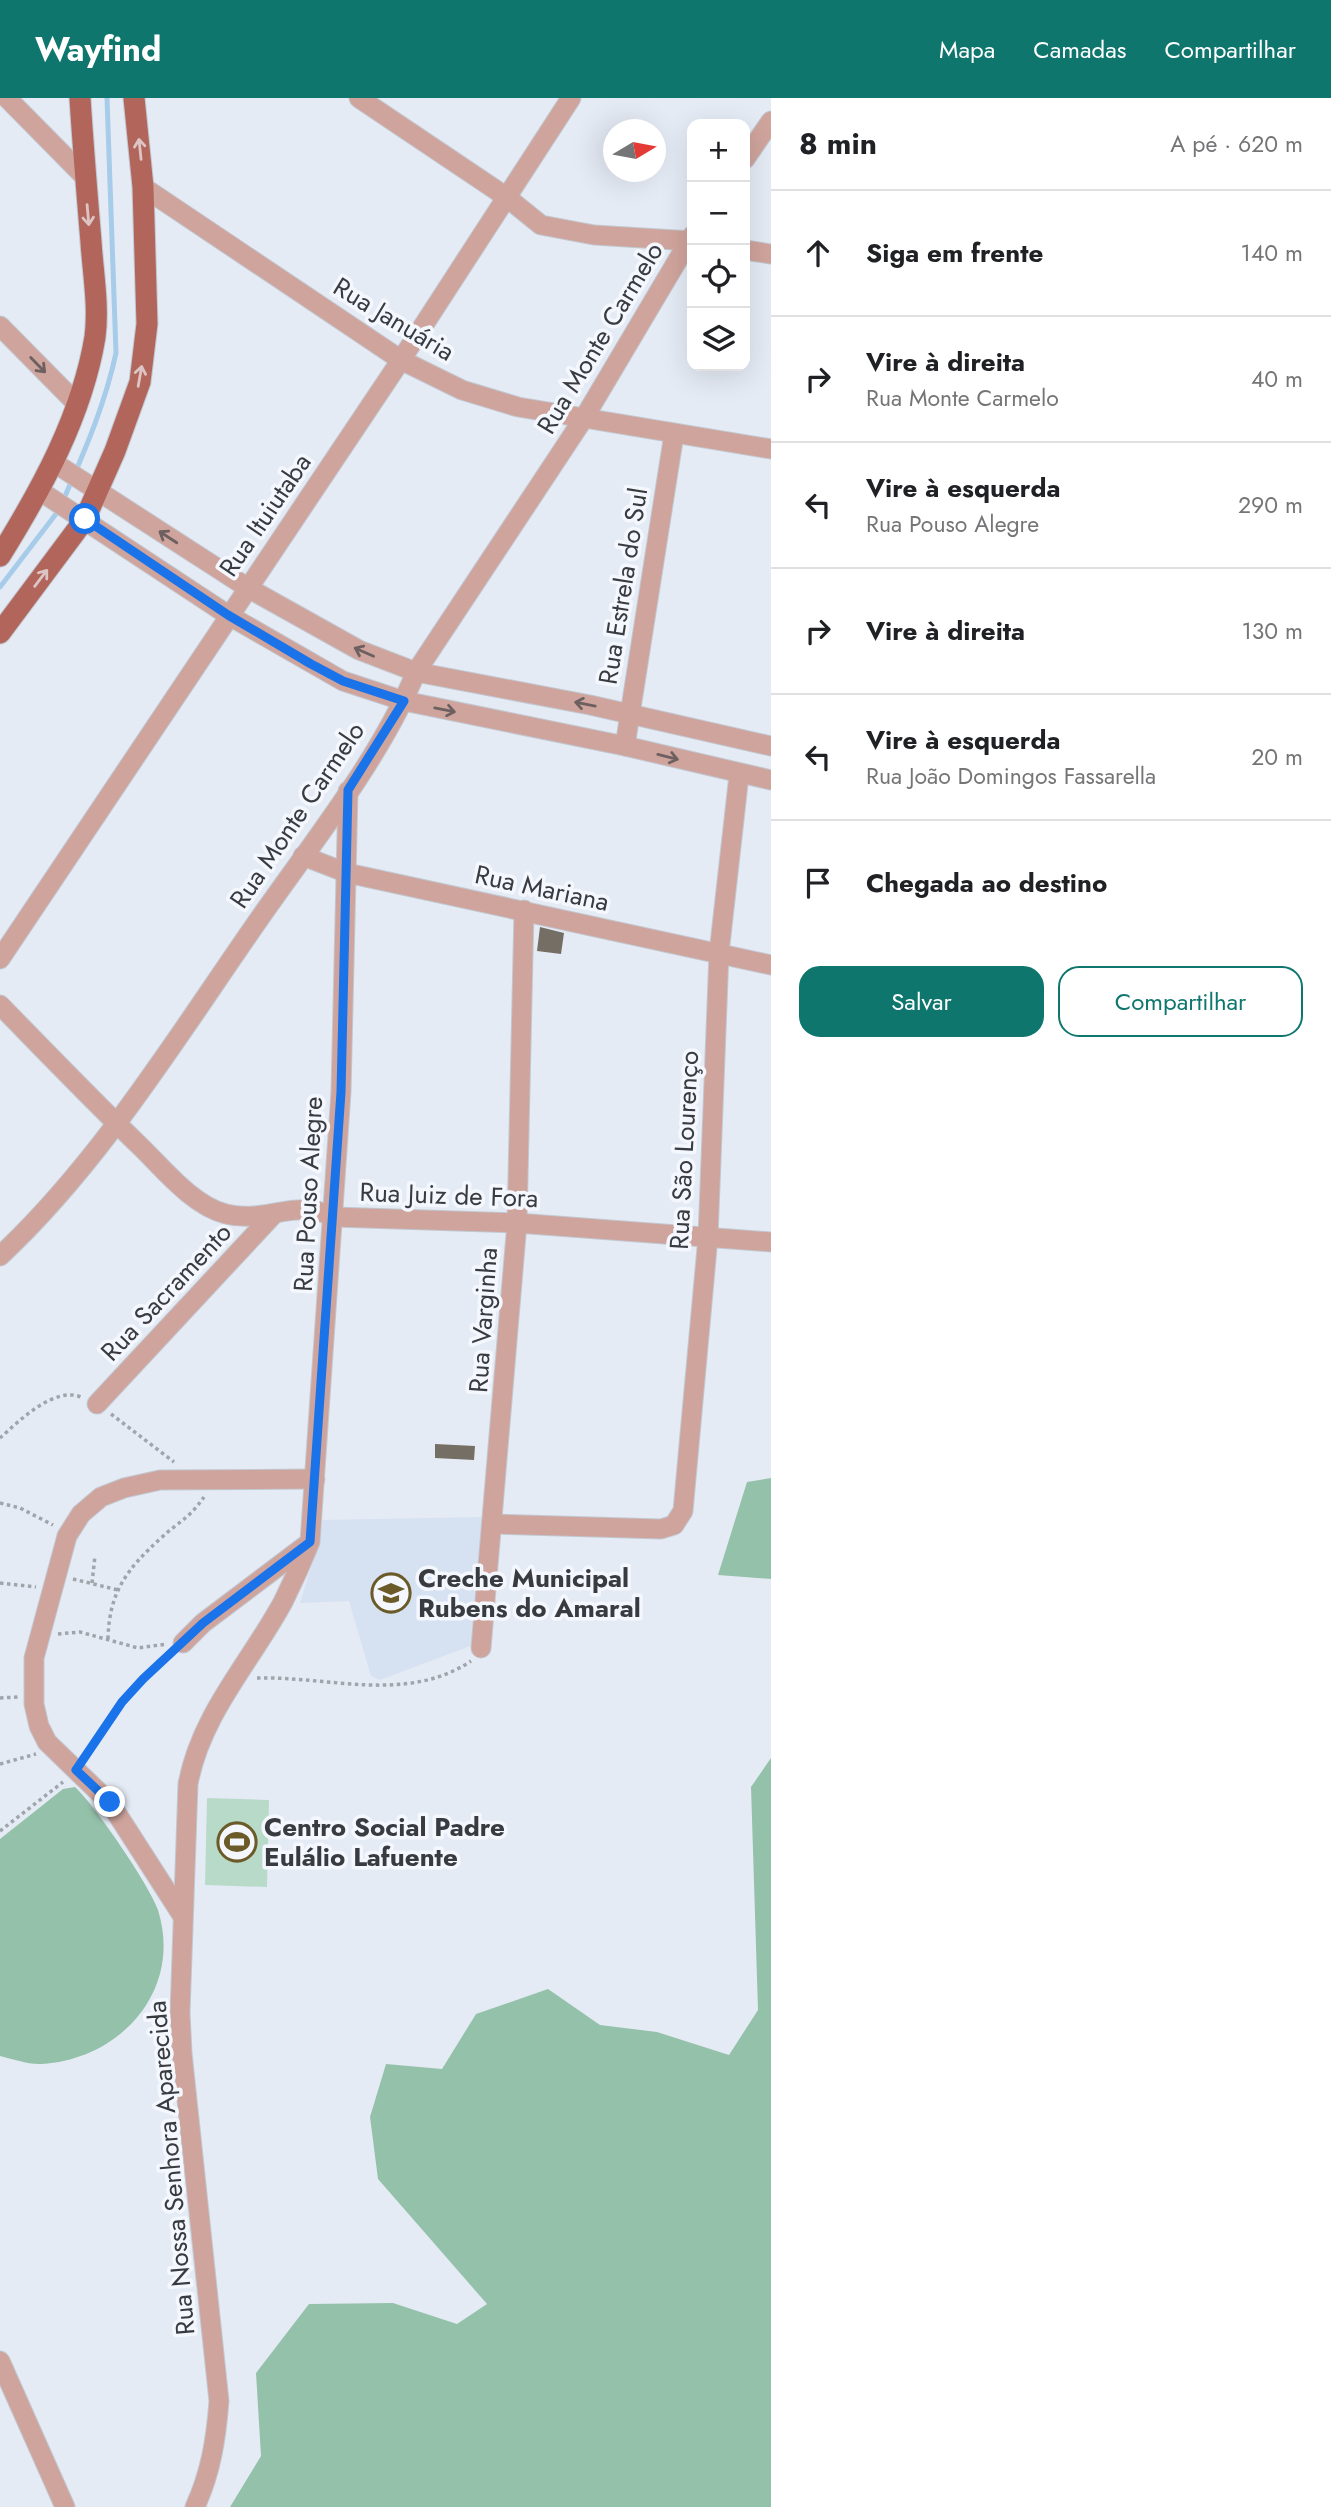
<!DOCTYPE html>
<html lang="pt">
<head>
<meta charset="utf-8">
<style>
  :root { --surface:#fff; --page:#f2f2f2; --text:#202124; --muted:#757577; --line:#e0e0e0; --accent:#0f766e }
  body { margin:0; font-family:Jost,sans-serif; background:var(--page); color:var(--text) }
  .controls { position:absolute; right:21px; top:21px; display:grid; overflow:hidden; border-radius:14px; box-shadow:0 7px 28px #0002 }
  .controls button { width:63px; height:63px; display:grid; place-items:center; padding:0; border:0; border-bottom:2px solid var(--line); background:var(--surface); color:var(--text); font:35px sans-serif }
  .compass { position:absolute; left:603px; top:21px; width:63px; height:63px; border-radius:50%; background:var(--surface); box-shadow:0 7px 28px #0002; rotate:80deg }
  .stop { position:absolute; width:21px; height:21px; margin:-16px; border:5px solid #1a73e8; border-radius:50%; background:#fff }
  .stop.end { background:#1a73e8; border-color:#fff; box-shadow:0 2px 7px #0008 }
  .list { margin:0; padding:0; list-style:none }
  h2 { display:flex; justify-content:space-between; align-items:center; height:91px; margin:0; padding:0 28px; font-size:30px }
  h2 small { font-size:23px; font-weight:400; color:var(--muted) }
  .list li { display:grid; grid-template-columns:46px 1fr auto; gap:21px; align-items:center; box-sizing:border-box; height:126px; padding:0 28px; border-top:2px solid var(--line) }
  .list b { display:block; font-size:26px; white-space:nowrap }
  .list p { margin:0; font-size:23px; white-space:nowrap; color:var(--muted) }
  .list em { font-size:23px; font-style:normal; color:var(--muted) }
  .actions { display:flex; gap:14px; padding:21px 28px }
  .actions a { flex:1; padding:16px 0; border:2px solid var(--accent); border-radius:21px; text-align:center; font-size:24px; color:var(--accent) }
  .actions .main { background:var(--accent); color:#fff }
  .icon { flex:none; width:38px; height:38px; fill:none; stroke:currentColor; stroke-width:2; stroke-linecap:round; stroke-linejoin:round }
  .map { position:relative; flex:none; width:771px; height:2409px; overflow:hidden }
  header { display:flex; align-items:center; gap:42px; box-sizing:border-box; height:98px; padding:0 35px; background:var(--accent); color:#fff }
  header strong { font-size:33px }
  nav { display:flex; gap:38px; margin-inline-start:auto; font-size:24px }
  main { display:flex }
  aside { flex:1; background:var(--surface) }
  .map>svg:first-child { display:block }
  .built { fill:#d6e1f1 }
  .green { fill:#b8dac8 }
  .forest { fill:#94c1aa }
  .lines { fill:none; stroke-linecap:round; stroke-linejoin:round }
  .stream { stroke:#a6cce9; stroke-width:5 }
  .building { fill:#746e65 }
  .minor-casing { stroke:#c2c8d1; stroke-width:21 }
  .major-casing { stroke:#c2c8d1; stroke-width:23 }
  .path { stroke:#a0a5ac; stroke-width:3.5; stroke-dasharray:3.5 3.5; stroke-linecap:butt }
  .minor { stroke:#cfa49c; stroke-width:19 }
  .major { stroke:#b2665b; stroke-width:21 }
  .oneway { stroke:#ddc5c5 }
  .oneway2 { stroke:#6d6060 }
  .route { stroke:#1a73e8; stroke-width:9 }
  .labels { text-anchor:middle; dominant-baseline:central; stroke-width:7; stroke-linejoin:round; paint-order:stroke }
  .street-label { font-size:26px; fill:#383b3f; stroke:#f4f8fe }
  .poi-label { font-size:26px; font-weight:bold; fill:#383b3f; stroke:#f4f8fe; text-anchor:start }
</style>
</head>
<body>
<header>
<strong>Wayfind</strong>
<nav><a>Mapa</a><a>Camadas</a><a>Compartilhar</a></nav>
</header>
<main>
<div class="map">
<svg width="771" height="2409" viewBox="0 0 771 2409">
  <rect width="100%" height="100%" fill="#e5ebf5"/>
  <polygon class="built" points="483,1419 473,1547 380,1582 371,1578 349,1503 300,1505 319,1444 321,1422"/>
  <polygon class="green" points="207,1700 269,1702 267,1789 205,1787"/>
  <g class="forest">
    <polygon points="771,1380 771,1481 718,1477 747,1384"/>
    <polygon points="771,1660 771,2409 230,2409 261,2358 256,2275 309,2206 393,2205 457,2226 487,2206 378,2081 370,2019 386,1966 442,1971 476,1916 548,1891 600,1927 657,1934 729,1957 758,1912 751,1689"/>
    <path d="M75 1689C94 1706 150 1788 158 1812 183 1892 121 1961 42 1966 29 1967 13 1961 0 1958V1741L63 1691Z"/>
  </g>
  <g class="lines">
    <g class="stream">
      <path d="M63 403C84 354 105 307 116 255L107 0"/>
      <polyline points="0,489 59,412"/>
    </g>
  </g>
  <g class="building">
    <polygon points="540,829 564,835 561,856 537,853"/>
    <polygon points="435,1346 475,1348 474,1362 435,1360"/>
  </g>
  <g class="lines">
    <g class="minor-casing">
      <g id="minor">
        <polyline points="7,0 85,79"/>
        <polyline points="359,0 505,98 541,127 594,137 692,143"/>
        <polyline points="745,61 771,23"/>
        <polyline points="143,89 401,262 462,292 518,309 771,351"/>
        <polyline points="745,152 771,156"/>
        <polyline points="0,228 76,305"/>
        <polyline points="53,364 248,490 359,552 416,574 590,607 771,648"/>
        <polyline points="40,393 228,517 343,583 404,603 625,648 771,682"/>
        <polyline points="625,648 674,336"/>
        <polyline points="303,758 347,775 771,867"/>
        <polyline points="0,861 401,262 571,0"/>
        <path d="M0 907C47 955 94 1004 143 1051 165 1073 194 1108 226 1116 265 1126 295 1100 334 1119L517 1125 771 1144"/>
        <path d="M0 1158C102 1063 182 931 262 817 314 743 382 657 416 574L584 320 692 138"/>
        <polyline points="97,1306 273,1117"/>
        <polyline points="493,1426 661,1431 674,1427 683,1413 708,1139 719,855 739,677"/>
        <polyline points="183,1545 203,1525 309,1445"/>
        <polyline points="481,1550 517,1125 524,812"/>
        <polyline points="182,1817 110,1705 47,1644 39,1628 34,1606 34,1560 67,1438 81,1416 101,1399 124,1390 160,1382 315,1381"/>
        <polyline points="0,2263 65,2409"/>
        <path d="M195 2409C211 2374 216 2341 219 2303L182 1955 180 1915 188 1686C201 1616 250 1565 283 1504 293 1484 302 1464 310 1444L341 994 348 693"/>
      </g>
    </g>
    <g class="major-casing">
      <g id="major">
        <path d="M0 458C41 392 82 318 95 239 99 208 93 175 91 144 87 96 83 48 80 0"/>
        <polyline points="0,535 85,421 115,353 140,284 147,226 143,89 134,0"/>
      </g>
    </g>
    <g class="path">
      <polyline points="111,1316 174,1364"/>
      <path d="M0 1340C19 1323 56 1286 83 1300"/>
      <polyline points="0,1405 20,1410 53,1427"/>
      <polyline points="73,1481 118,1492"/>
      <polyline points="0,1485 36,1489"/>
      <polyline points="92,1485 95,1458"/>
      <polyline points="58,1536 80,1534 138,1550 167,1546"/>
      <path d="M108 1541C109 1494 127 1471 161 1440 179 1423 188 1422 204 1399"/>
      <path d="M257 1580C330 1578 406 1606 471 1563"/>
      <polyline points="0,1600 18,1599"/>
      <polyline points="86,1657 122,1604 171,1556"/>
      <polyline points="0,1666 36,1656"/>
      <polyline points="0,1733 63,1684"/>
    </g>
    <use href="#minor" class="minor"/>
    <use href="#major" class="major"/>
  </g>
  <defs><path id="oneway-shaft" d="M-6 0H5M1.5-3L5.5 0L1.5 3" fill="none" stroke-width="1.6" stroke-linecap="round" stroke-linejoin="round" transform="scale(1.75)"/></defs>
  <g class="oneway">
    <use href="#oneway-shaft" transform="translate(140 51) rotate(-96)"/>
    <use href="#oneway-shaft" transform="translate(88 117) rotate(85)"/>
    <use href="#oneway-shaft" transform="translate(140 278) rotate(-80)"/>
    <use href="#oneway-shaft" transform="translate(41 480) rotate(-53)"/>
  </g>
  <g class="oneway2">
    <use href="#oneway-shaft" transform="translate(38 267) rotate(46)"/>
    <use href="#oneway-shaft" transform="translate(168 439) rotate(-147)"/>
    <use href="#oneway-shaft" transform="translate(364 554) rotate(-156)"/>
    <use href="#oneway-shaft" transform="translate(585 606) rotate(-169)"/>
    <use href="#oneway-shaft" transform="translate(445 612) rotate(11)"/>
    <use href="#oneway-shaft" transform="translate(668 659) rotate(14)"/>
  </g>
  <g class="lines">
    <polyline class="route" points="85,421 228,517 311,566 343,583 404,603 348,692 341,994 310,1444 203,1525 143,1581 122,1604 76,1672 110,1704"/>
  </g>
  <defs>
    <g id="school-ring" transform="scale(2.0125)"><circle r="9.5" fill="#f4f8fe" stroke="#6b5b28" stroke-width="1.5"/><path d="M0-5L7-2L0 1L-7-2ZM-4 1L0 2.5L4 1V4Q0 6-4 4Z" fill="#6b5b28"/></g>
    <g id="stadium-ring" transform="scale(2.0125)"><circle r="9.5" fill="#f4f8fe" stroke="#6b5b28" stroke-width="1.5"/><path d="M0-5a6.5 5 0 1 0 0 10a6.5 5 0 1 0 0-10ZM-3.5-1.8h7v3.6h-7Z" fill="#6b5b28"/></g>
  </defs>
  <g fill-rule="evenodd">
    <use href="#school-ring" x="391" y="1495"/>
    <use href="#stadium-ring" x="237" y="1744"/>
  </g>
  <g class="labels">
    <g class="street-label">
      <text transform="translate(394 221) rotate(31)">Rua Januária</text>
      <text transform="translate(600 240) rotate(-59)">Rua Monte Carmelo</text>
      <text transform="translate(265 417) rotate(-56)">Rua Ituiutaba</text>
      <text transform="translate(623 488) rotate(-81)">Rua Estrela do Sul</text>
      <text transform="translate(297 717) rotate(-56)">Rua Monte Carmelo</text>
      <text transform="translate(542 790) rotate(12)">Rua Mariana</text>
      <text transform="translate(684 1052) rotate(-87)">Rua São Lourenço</text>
      <text transform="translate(308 1096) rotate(-87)">Rua Pouso Alegre</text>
      <text transform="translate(449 1097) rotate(2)">Rua Juiz de Fora</text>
      <text transform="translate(166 1194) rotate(-47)">Rua Sacramento</text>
      <text transform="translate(483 1222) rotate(-86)">Rua Varginha</text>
      <text transform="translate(171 2070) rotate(-95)">Rua Nossa Senhora Aparecida</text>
    </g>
    <g class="poi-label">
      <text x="418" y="1480">Creche Municipal<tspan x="418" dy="30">Rubens do Amaral</tspan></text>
      <text x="264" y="1729">Centro Social Padre<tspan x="264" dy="30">Eulálio Lafuente</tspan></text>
    </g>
  </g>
</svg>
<div class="controls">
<button>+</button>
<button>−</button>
<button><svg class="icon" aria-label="locate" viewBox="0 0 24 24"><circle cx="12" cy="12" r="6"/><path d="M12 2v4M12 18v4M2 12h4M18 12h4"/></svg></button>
<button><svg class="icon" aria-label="layers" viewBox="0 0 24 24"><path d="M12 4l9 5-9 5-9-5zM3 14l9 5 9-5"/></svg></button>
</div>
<svg class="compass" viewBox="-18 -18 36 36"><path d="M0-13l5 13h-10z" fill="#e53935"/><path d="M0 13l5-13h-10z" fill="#757577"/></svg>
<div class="stop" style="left:85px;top:421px"></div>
<div class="stop end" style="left:110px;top:1704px"></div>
</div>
<aside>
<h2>8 min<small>A pé · 620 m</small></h2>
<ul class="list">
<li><svg class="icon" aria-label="ahead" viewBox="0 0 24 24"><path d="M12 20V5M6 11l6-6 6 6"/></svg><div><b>Siga em frente</b></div><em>140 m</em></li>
<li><svg class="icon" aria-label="right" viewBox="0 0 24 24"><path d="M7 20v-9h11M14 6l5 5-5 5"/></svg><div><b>Vire à direita</b><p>Rua Monte Carmelo</p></div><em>40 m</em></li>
<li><svg class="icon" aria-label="left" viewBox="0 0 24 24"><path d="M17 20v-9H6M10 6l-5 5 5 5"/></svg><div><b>Vire à esquerda</b><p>Rua Pouso Alegre</p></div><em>290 m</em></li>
<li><svg class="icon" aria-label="right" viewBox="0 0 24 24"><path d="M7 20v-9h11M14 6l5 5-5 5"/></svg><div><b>Vire à direita</b></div><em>130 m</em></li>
<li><svg class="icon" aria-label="left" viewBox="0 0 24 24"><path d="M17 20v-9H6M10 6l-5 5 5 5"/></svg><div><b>Vire à esquerda</b><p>Rua João Domingos Fassarella</p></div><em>20 m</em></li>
<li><svg class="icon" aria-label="arrive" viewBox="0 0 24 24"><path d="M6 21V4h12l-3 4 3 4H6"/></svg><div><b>Chegada ao destino</b></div></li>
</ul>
<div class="actions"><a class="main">Salvar</a><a>Compartilhar</a></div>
</aside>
</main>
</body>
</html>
